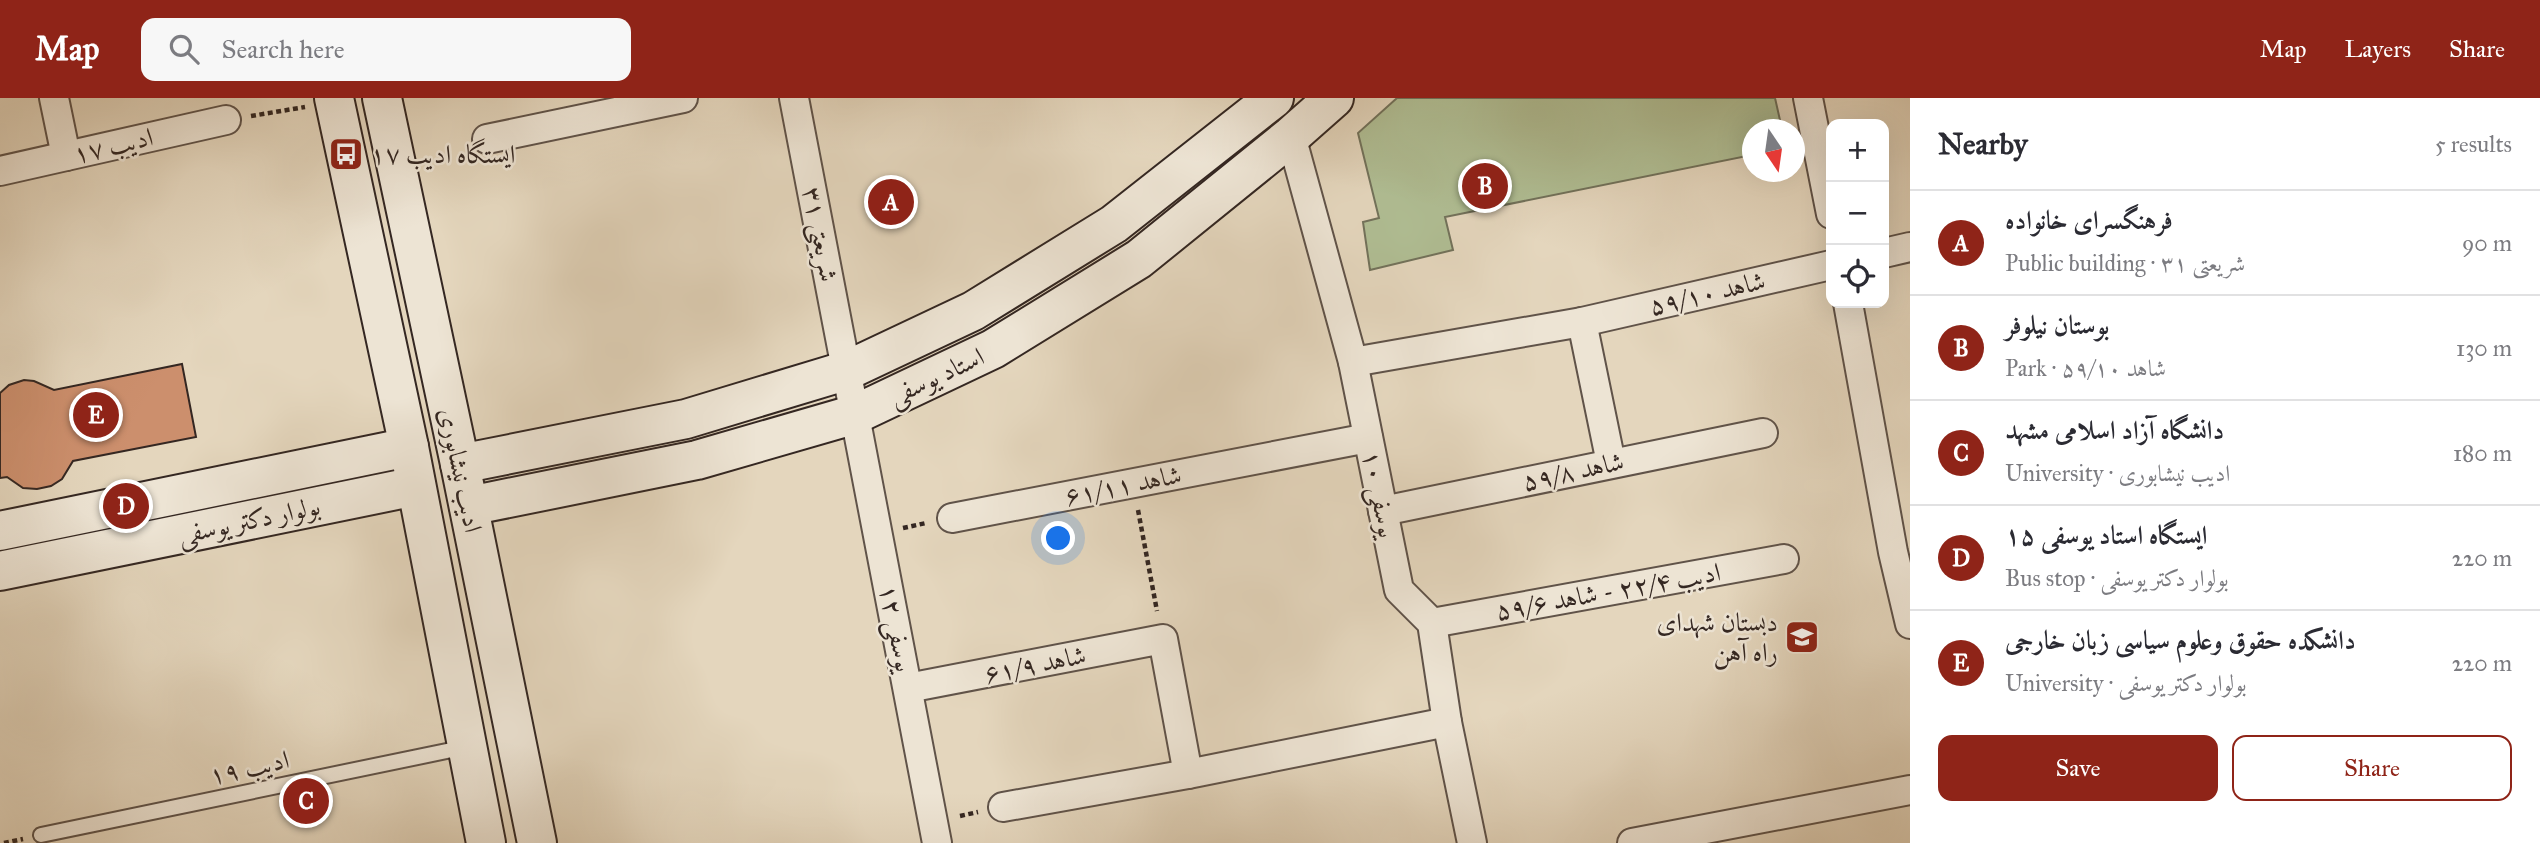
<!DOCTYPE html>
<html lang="en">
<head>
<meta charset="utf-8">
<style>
  :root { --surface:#fff; --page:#f7f7f7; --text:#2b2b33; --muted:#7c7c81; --line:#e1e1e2; --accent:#8f2418 }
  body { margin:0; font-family:"IM FELL Great Primer",Amiri,serif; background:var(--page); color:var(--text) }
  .controls { position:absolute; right:21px; top:21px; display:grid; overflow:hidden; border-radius:14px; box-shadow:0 7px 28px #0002 }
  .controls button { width:63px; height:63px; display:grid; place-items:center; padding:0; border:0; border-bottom:2px solid var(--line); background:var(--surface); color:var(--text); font:35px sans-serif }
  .compass { position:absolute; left:1742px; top:21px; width:63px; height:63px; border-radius:50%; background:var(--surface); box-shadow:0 7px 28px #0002; rotate:167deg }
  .you { position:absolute; left:1059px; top:441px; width:24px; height:24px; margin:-18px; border:5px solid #fff; border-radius:50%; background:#1a73e8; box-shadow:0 0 0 10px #1a73e833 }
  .badge { display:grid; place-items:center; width:46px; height:46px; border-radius:50%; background:var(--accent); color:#fff; font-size:23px; font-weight:700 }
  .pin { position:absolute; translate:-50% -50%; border:4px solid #fff; box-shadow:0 2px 7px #0006 }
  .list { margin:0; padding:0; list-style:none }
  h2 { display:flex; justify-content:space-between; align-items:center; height:91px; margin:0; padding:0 28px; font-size:30px }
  h2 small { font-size:23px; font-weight:400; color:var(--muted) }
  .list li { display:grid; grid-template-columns:46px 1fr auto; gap:21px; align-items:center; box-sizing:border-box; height:105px; padding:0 28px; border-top:2px solid var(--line) }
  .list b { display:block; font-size:26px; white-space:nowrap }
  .list p { margin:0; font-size:23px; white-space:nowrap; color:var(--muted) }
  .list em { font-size:23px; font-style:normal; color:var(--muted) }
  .actions { display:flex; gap:14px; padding:21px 28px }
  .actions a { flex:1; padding:16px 0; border:2px solid var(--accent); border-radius:14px; text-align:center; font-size:24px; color:var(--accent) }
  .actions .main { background:var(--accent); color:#fff }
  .icon { flex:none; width:38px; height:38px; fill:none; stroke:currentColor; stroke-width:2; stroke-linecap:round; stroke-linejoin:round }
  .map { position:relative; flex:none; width:1910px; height:745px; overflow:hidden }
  header { display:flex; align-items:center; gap:42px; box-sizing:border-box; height:98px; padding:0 35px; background:var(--accent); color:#fff }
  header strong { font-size:33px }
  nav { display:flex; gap:38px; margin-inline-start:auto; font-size:24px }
  .search { width:490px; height:63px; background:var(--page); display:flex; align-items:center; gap:18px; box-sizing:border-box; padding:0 24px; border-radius:14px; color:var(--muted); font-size:26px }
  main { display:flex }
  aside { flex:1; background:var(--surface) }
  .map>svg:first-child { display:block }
  .green { fill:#b0be94; stroke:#72725b; stroke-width:2 }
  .building { fill:#cc8f6d; stroke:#342722; stroke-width:2 }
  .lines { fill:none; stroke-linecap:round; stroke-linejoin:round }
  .lane-casing { stroke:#605349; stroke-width:18 }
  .street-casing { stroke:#605349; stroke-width:32 }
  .secondary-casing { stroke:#342722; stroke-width:42 }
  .path { stroke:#342722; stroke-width:4.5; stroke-dasharray:5 3.5; stroke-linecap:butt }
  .lane { stroke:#ede4d4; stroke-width:14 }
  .street { stroke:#ede4d4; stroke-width:28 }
  .secondary { stroke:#ede4d4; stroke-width:38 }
  .labels { text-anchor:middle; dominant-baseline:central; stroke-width:5; stroke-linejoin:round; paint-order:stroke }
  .street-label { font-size:26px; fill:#342722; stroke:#ede4d4 }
  .poi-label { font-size:26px; fill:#342722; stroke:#ede4d4; text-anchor:start }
</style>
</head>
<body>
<header>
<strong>Map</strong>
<div class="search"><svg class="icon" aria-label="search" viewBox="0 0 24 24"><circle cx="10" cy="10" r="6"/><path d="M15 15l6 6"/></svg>Search here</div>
<nav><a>Map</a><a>Layers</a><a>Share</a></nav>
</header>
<main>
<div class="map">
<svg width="1910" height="745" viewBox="0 0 1910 745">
  <rect width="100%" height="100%" fill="#e4d6bd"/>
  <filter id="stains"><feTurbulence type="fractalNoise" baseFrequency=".00286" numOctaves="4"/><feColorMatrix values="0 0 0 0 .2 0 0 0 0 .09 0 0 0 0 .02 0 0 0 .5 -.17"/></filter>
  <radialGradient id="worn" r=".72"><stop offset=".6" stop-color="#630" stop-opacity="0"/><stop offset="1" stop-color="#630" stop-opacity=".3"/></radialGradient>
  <polygon class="green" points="1397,0 1775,0 1782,31 1752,32 1752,57 1445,119 1453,152 1370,172 1363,124 1379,120 1358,35"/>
  <polygon class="building" points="182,266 196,339 73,363 62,381 51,388 37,391 23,390 7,379 0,380 0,295 9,287 24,282 34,283 54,292"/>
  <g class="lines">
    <g class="lane-casing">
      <polyline id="lane" points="41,737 466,649"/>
    </g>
    <g class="street-casing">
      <g id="street">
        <polyline points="54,0 66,58"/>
        <polyline points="794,0 937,745"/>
        <polyline points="1808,0 1831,116"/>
        <polyline points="1291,38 1353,264 1399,492 1432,525 1447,624 1472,745"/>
        <polyline points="487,41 683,0"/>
        <polyline points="0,73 226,22"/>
        <polyline points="1884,155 1910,149"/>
        <polyline points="1848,205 1893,454 1910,526"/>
        <polyline points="1582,224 1611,365"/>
        <polyline points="1353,264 1582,224 1831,167"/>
        <polyline points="1383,413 1763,335"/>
        <polyline points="952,420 1368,340"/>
        <polyline points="1432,525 1784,461"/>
        <polyline points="908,590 1163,541 1188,676 1447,624"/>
        <polyline points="1003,709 1188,676"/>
        <polyline points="1632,745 1910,692"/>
      </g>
    </g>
    <g class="secondary-casing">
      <g id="secondary">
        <polyline points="334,0 409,349 486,745"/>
        <polyline points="382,0 460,366 537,745"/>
        <polyline points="460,366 686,321 848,272 973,213 1114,126 1274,0"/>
        <polyline points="469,408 697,362 856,316 993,251 1139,161 1291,38 1334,0"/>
        <polyline points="0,433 409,349"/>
        <polyline points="0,473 416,388"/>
      </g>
    </g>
    <g class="path">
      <polyline points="251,18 305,9"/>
      <polyline points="1138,412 1157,513"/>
      <polyline points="903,430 926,425"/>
      <polyline points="960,718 978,714"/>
      <polyline points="4,745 23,741"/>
    </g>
    <use href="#lane" class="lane"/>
    <use href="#street" class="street"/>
    <use href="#secondary" class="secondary"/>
  </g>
  <defs>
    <g id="bus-square" transform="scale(1.75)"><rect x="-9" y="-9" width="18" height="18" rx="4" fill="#8f2418" stroke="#ede4d4"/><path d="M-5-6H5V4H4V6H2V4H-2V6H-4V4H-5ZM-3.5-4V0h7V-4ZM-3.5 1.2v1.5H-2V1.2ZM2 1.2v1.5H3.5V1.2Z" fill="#fff"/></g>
    <g id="school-square" transform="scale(1.75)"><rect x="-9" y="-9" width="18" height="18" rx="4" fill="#8f2418" stroke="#ede4d4"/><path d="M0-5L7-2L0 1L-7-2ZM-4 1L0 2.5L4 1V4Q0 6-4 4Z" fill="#fff"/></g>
  </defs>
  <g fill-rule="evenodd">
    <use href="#bus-square" x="346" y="56"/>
    <use href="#school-square" x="1802" y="539"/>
  </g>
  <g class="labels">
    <g class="street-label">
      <text transform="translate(113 47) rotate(-13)">ادیب ۱۷</text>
      <text transform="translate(821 136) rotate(79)">شریعتی ۳۱</text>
      <text transform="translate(1707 195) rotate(-13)">شاهد ۵۹/‍۱۰</text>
      <text transform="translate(936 278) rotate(-25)">استاد یوسفی</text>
      <text transform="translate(461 372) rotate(78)">ادیب نیشابوری</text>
      <text transform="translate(1573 373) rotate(-12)">شاهد ۵۹/۸</text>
      <text transform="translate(1123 387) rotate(-11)">شاهد ۶۱/۱۱</text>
      <text transform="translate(1380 396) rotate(79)">یوسفی ۱۰</text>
      <text transform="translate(249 422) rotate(-12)">بولوار دکتر یوسفی</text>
      <text transform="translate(1608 493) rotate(-10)">ادیب ۲۲/۴ - شاهد ۵۹/۶</text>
      <text transform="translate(897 530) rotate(79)">یوسفی ۱۲</text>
      <text transform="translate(1035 566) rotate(-11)">شاهد ۶۱/۹</text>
      <text transform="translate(249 669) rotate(-12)">ادیب ۱۹</text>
    </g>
    <g class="poi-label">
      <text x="370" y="56">ایستگاه ادیب ۱۷</text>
      <text x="1778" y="524" text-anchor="end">دبستان شهدای<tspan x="1778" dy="30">راه آهن</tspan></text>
    </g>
  </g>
  <rect width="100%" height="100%" filter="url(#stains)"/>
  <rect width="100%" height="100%" fill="url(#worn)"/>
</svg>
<div class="controls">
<button>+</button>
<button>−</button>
<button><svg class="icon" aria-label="locate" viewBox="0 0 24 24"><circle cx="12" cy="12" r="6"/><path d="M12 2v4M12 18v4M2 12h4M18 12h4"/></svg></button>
</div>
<svg class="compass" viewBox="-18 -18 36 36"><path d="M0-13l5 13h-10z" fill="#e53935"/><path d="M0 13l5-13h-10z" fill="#7c7c81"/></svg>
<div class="you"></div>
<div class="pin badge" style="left:891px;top:104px">A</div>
<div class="pin badge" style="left:1485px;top:88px">B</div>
<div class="pin badge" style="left:306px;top:703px">C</div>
<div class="pin badge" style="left:126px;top:408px">D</div>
<div class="pin badge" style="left:96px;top:317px">E</div>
</div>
<aside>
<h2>Nearby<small>5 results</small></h2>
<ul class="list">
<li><span class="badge">A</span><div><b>فرهنگسرای خانواده</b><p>Public building · شریعتی ۳۱</p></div><em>90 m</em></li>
<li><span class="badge">B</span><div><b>بوستان نیلوفر</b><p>Park · شاهد ۵۹/‍۱۰</p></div><em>130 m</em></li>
<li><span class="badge">C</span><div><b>دانشگاه آزاد اسلامی مشهد</b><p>University · ادیب نیشابوری</p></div><em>180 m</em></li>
<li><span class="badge">D</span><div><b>ایستگاه استاد یوسفی ۱۵</b><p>Bus stop · بولوار دکتر یوسفی</p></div><em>220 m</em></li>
<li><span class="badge">E</span><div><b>دانشکده حقوق وعلوم سیاسی زبان خارجی</b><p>University · بولوار دکتر یوسفی</p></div><em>220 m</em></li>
</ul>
<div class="actions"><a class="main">Save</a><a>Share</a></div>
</aside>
</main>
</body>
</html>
